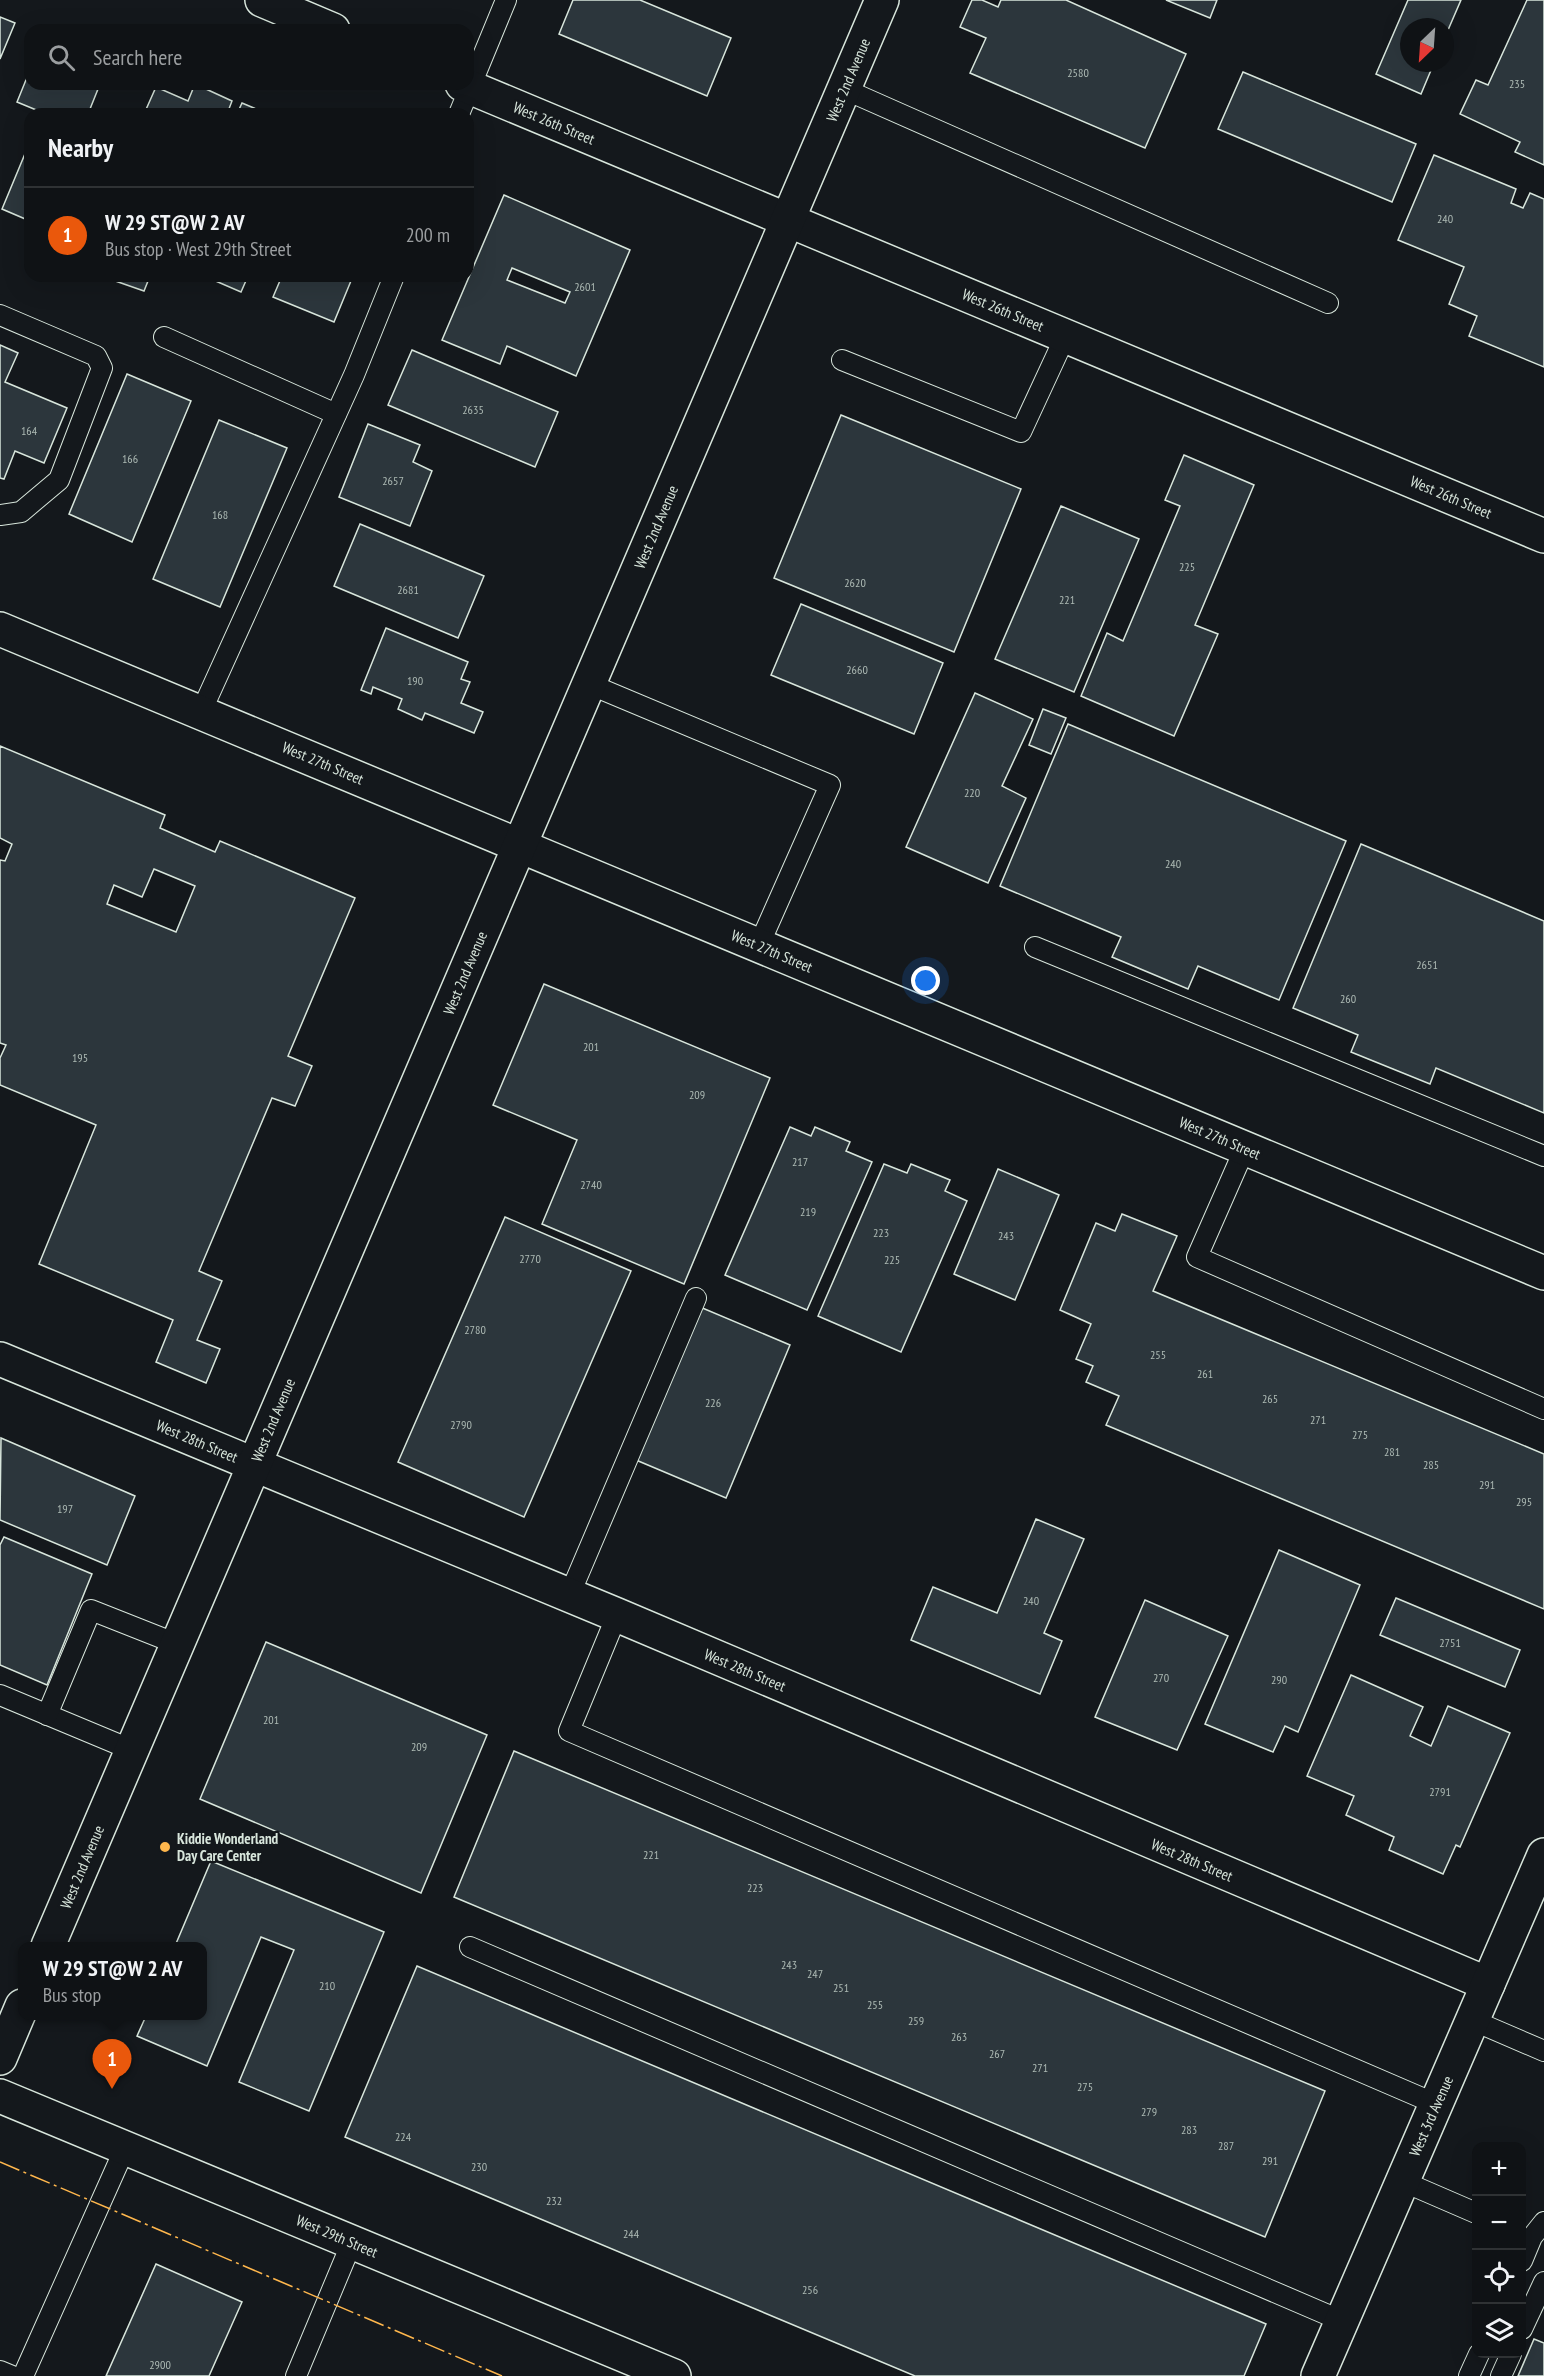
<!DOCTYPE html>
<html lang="en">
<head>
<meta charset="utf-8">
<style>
  :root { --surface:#0f1215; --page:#1d2022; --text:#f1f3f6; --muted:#9b9ea0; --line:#2f3234; --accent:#ea580c }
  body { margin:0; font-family:"PT Sans Narrow",sans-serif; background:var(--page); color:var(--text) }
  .controls { position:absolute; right:18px; bottom:18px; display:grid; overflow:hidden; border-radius:12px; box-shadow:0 6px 24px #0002 }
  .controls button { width:54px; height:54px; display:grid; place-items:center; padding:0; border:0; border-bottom:2px solid var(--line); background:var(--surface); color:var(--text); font:30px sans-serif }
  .compass { position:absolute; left:1400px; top:18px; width:54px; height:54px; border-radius:50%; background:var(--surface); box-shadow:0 6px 24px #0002; rotate:205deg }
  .you { position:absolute; left:926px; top:981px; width:21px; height:21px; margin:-15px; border:4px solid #fff; border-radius:50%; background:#1a73e8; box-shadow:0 0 0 9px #1a73e833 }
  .badge { display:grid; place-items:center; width:39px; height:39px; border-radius:50%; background:var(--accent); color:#fff; font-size:20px; font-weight:700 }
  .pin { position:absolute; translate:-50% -50px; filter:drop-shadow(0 2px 3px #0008) }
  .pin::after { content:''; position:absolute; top:32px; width:21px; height:18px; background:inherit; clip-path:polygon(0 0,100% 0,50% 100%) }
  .popup { position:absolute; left:18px; top:1942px; width:189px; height:78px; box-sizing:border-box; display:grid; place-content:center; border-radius:12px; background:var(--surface); filter:drop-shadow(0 2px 4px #0005); font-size:20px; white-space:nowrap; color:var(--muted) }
  .popup b { font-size:22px; color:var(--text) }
  .popup::after { content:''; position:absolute; left:50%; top:100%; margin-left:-12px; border:12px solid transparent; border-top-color:var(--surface) }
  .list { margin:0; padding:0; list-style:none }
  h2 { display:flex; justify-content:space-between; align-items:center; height:78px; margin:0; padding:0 24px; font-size:26px }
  h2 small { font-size:20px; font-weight:400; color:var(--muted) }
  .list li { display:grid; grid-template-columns:39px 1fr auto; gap:18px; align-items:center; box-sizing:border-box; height:96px; padding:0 24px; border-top:2px solid var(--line) }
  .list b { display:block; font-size:22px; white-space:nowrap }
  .list p { margin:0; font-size:20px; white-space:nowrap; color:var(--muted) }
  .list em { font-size:20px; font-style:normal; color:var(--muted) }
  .icon { flex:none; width:33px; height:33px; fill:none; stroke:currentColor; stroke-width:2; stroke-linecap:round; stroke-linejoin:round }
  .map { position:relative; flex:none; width:1544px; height:2376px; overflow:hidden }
  .search { position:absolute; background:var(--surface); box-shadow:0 6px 24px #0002; left:24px; top:24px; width:450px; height:66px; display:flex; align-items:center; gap:15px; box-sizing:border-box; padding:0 21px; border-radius:18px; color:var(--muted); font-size:22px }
  .panel { position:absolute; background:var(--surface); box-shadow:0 6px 24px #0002; left:24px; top:108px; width:450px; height:174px; border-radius:18px }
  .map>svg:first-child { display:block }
  .building { fill:#2c363c; stroke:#d8e6dc; stroke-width:1.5; fill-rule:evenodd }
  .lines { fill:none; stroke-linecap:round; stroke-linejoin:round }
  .lane-casing { stroke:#d8e6dc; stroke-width:22 }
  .street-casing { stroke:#d8e6dc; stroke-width:36 }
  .secondary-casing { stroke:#d8e6dc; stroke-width:36 }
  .lane { stroke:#14181c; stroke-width:20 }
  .street { stroke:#14181c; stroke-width:33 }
  .secondary { stroke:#14181c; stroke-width:33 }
  .power { stroke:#ffb74d; stroke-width:1.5; stroke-dasharray:21 4.5 3 4.5; stroke-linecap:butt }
  .poi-dot { fill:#ffb74d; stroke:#14181c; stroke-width:2 }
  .labels { text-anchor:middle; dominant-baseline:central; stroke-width:4.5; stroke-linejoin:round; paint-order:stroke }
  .number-label { font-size:12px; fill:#adbab4 }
  .street-label { font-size:15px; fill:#d8e6dc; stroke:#14181c }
  .poi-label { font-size:15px; font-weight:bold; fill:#d8e6dc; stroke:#14181c; text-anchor:start }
</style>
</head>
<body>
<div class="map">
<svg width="1544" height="2376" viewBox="0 0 1544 2376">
  <rect width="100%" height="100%" fill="#14181c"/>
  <g class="building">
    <polygon points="573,0 640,0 731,38 707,96 559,34"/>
    <polygon points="972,0 982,0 998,7 1001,0 1066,0 1186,54 1145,148 970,73 986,38 960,27"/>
    <polygon points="1166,0 1217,0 1210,18"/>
    <polygon points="1408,0 1461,0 1445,37 1445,27 1409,27 1409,63 1434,63 1421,94 1376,74"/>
    <polygon points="1527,0 1544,0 1544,165 1515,152 1520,142 1460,114 1476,80 1488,85"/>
    <polygon points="0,17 15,23 0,59"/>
    <polygon points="30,70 30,84 100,84 88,114 46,114 17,102"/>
    <polygon points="1243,72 1416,144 1392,202 1218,129"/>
    <polygon points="195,84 232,101 227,114 144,114 156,87 188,101"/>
    <polygon points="242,103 268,114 237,114"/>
    <polygon points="27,149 30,150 30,221 2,209"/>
    <polygon points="1434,155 1516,189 1511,203 1523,208 1530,193 1544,199 1544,367 1469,336 1477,316 1449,304 1464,267 1398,240"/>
    <path d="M504 195 630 250 576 376 507 346 500 364 442 340ZM512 268 570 292 565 303 507 280Z"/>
    <polygon points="101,276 150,276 144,291"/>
    <polygon points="204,276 248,276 241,292"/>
    <polygon points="282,276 353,276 334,322 273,297"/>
    <polygon points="0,345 18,353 5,382 67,408 44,463 15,451 4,479 0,478"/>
    <polygon points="412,350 558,412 535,467 388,405"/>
    <polygon points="127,374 191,401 132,542 69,514"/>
    <polygon points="841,415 1021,489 954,652 774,578"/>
    <polygon points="219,420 287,448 220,607 153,579"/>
    <polygon points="368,424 420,445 413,462 432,471 410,526 339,497"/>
    <polygon points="1184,455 1254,485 1195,625 1218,634 1174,736 1081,696 1107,633 1123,641 1180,506 1165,500"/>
    <polygon points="1061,506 1139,539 1074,692 995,659"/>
    <polygon points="360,524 484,576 458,638 334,586"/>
    <polygon points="801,604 943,663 914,734 771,675"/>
    <polygon points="386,628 468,662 461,679 470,682 461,703 483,712 474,733 425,713 422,720 398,709 402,699 373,687 371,694 361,690"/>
    <polygon points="975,693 1033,719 1002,786 1026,798 988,883 906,847"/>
    <polygon points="1043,709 1066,718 1051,754 1029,745"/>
    <polygon points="1068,724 1346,841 1279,1000 1198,966 1188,989 1112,957 1121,937 1000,886"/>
    <path d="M0 746 165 815 160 828 215 852 220 841 355 898 288 1056 312 1066 295 1106 272 1098 199 1271 222 1281 197 1340 220 1349 206 1383 156 1362 173 1320 39 1264 96 1125 0 1085V1058L6 1045 0 1043V860L5 861 12 844 0 838ZM154 869 195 886 176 932 107 904 114 885 142 897Z"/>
    <polygon points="1361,844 1544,921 1544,1113 1436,1068 1430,1084 1351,1052 1358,1035 1293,1008"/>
    <polygon points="544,984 770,1078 684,1284 542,1224 577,1140 493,1105"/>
    <polygon points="790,1127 811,1136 815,1127 850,1142 846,1151 872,1162 807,1310 725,1275"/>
    <polygon points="884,1164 907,1173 911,1164 950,1180 945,1191 967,1201 901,1352 818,1316"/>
    <polygon points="998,1169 1059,1195 1015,1300 954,1274"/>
    <polygon points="1122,1214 1177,1236 1153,1291 1544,1454 1544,1609 1106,1425 1119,1396 1086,1382 1093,1366 1076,1359 1091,1324 1060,1310 1096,1223 1115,1231"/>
    <polygon points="505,1217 631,1271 524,1517 398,1462"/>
    <polygon points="700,1307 790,1345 726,1498 636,1460"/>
    <polygon points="1,1438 135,1496 107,1565 0,1520"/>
    <polygon points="1036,1519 1084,1539 1044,1633 1062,1641 1040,1694 911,1640 933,1587 997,1613"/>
    <polygon points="4,1537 92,1574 47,1685 0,1665 0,1545"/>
    <polygon points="1279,1550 1360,1585 1298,1732 1285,1726 1273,1752 1205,1724"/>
    <polygon points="1396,1598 1520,1650 1505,1687 1380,1635"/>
    <polygon points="1145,1600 1228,1636 1177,1750 1095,1717"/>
    <polygon points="266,1642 487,1735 421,1893 200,1799"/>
    <polygon points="1351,1675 1423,1707 1410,1736 1431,1746 1448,1706 1510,1733 1460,1847 1456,1845 1443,1874 1389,1850 1394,1837 1346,1815 1354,1796 1307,1776"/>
    <polygon points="514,1751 1325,2091 1265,2237 454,1897"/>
    <polygon points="211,1861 384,1932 309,2111 239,2082 294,1950 261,1937 207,2066 137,2036 146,2016 202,2016 202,1946 175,1946"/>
    <polygon points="417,1966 1266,2324 1244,2376 915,2376 345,2137"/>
    <polygon points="156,2264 242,2302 209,2376 106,2376"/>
    <polygon points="1534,2339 1544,2343 1544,2376 1518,2376"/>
  </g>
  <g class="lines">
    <g class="lane-casing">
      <g id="lane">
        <polyline points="844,89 1328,303"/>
        <polyline points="459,114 506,0"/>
        <polyline points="0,315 96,356 102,368 59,480 21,512 0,515"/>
        <polyline points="164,337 336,414"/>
        <polyline points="842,360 1021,432 1065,337"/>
        <polyline points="589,684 830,785 759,945"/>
        <polyline points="201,712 354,375 394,276"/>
        <polyline points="1035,947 1544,1156"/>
        <polyline points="1245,1148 1197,1257 1544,1409"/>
        <polyline points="569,1596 696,1298"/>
        <polyline points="617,1615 569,1731 1436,2104"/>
        <polyline points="0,1695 132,1750"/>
        <polyline points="47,1715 91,1610 177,1644"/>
        <polyline points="470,1947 1342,2321"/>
        <polyline points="1472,2020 1544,2051"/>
        <polyline points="1402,2181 1476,2213"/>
        <polyline points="1522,2261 1532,2237 1544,2222"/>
        <polyline points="1522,2329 1544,2282"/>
        <polyline points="0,2371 12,2376"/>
        <polyline points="23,2376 125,2148"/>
        <polyline points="296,2376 352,2242"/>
        <polyline points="1469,2376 1479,2354"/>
        <polyline points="1501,2376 1511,2354"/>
      </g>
    </g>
    <g class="street-casing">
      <g id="street">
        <polyline points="262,0 333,30"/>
        <polyline points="462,84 1544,536"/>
        <polyline points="0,629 1544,1273"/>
        <polyline points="0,1359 617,1615 1488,1984"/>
        <polyline points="48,1946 882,0"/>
        <polyline points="0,2058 22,2006"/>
        <polyline points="1318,2376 1544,1855"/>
      </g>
    </g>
    <g class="secondary-casing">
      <polyline id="secondary" points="0,2096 674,2376"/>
    </g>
    <use href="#lane" class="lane"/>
    <use href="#street" class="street"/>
    <use href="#secondary" class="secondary"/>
    <polyline class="power" points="0,2162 502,2376"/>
  </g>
  <circle class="poi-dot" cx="165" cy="1847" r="6"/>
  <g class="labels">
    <g class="number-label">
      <text x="1078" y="72">2580</text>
      <text x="1517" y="83">235</text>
      <text x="1445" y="218">240</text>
      <text x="585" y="286">2601</text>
      <text x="473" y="409">2635</text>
      <text x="29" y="430">164</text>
      <text x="130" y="458">166</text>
      <text x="393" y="480">2657</text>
      <text x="220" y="514">168</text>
      <text x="1187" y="566">225</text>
      <text x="855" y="582">2620</text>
      <text x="408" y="589">2681</text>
      <text x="1067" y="599">221</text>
      <text x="857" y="669">2660</text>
      <text x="415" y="680">190</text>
      <text x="972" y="792">220</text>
      <text x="1173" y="863">240</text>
      <text x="1427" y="964">2651</text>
      <text x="1348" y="998">260</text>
      <text x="591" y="1046">201</text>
      <text x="80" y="1057">195</text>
      <text x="697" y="1094">209</text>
      <text x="800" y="1161">217</text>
      <text x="591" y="1184">2740</text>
      <text x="808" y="1211">219</text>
      <text x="881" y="1232">223</text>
      <text x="1006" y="1235">243</text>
      <text x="530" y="1258">2770</text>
      <text x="892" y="1259">225</text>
      <text x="475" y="1329">2780</text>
      <text x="1158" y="1354">255</text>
      <text x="1205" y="1373">261</text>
      <text x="1270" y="1398">265</text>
      <text x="713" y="1402">226</text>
      <text x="1318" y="1419">271</text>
      <text x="461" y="1424">2790</text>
      <text x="1360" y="1434">275</text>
      <text x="1392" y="1451">281</text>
      <text x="1431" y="1464">285</text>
      <text x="1487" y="1484">291</text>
      <text x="1524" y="1501">295</text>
      <text x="65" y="1508">197</text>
      <text x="1031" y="1600">240</text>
      <text x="1450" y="1642">2751</text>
      <text x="1161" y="1677">270</text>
      <text x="1279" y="1679">290</text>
      <text x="271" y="1719">201</text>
      <text x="419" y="1746">209</text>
      <text x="1440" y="1791">2791</text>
      <text x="651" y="1854">221</text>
      <text x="755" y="1887">223</text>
      <text x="789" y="1964">243</text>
      <text x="815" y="1973">247</text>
      <text x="327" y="1985">210</text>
      <text x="841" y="1987">251</text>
      <text x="875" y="2004">255</text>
      <text x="916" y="2020">259</text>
      <text x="959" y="2036">263</text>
      <text x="997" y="2053">267</text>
      <text x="1040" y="2067">271</text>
      <text x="1085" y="2086">275</text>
      <text x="1149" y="2111">279</text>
      <text x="1189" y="2129">283</text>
      <text x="403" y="2136">224</text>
      <text x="1226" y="2145">287</text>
      <text x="1270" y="2160">291</text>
      <text x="479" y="2166">230</text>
      <text x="554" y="2200">232</text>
      <text x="631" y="2233">244</text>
      <text x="810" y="2289">256</text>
      <text x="160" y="2364">2900</text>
    </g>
    <g class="street-label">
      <text transform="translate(848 80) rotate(-67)">West 2nd Avenue</text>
      <text transform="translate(554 123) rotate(23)">West 26th Street</text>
      <text transform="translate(1003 310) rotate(23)">West 26th Street</text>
      <text transform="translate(1451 497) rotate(23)">West 26th Street</text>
      <text transform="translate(656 527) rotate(-67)">West 2nd Avenue</text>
      <text transform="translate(323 763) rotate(23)">West 27th Street</text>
      <text transform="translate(772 951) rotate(23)">West 27th Street</text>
      <text transform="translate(465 973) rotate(-67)">West 2nd Avenue</text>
      <text transform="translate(1220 1138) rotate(23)">West 27th Street</text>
      <text transform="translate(273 1420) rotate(-67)">West 2nd Avenue</text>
      <text transform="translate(197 1441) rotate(23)">West 28th Street</text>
      <text transform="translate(745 1670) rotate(23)">West 28th Street</text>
      <text transform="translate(1192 1860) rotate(23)">West 28th Street</text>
      <text transform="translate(82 1867) rotate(-67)">West 2nd Avenue</text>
      <text transform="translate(1431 2116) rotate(-66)">West 3rd Avenue</text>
      <text transform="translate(337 2236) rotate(23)">West 29th Street</text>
    </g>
    <g class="poi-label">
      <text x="177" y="1838">Kiddie Wonderland<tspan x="177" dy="17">Day Care Center</tspan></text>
    </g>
  </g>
</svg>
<div class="controls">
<button>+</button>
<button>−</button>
<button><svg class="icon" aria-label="locate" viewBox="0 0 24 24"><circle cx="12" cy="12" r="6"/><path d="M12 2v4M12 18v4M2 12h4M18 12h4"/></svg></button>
<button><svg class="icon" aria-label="layers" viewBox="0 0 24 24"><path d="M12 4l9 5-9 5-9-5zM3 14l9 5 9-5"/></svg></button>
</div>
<svg class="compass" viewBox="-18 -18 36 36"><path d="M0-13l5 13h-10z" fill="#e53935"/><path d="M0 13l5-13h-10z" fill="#9b9ea0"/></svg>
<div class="you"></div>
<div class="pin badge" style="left:112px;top:2089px">1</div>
<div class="popup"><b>W 29 ST@W 2 AV</b>Bus stop</div>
<div class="search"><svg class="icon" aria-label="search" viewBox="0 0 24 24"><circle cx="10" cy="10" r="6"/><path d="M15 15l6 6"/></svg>Search here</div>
<section class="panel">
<h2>Nearby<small></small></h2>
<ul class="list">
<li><span class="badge">1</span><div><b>W 29 ST@W 2 AV</b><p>Bus stop · West 29th Street</p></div><em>200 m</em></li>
</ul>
</section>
</div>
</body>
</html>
